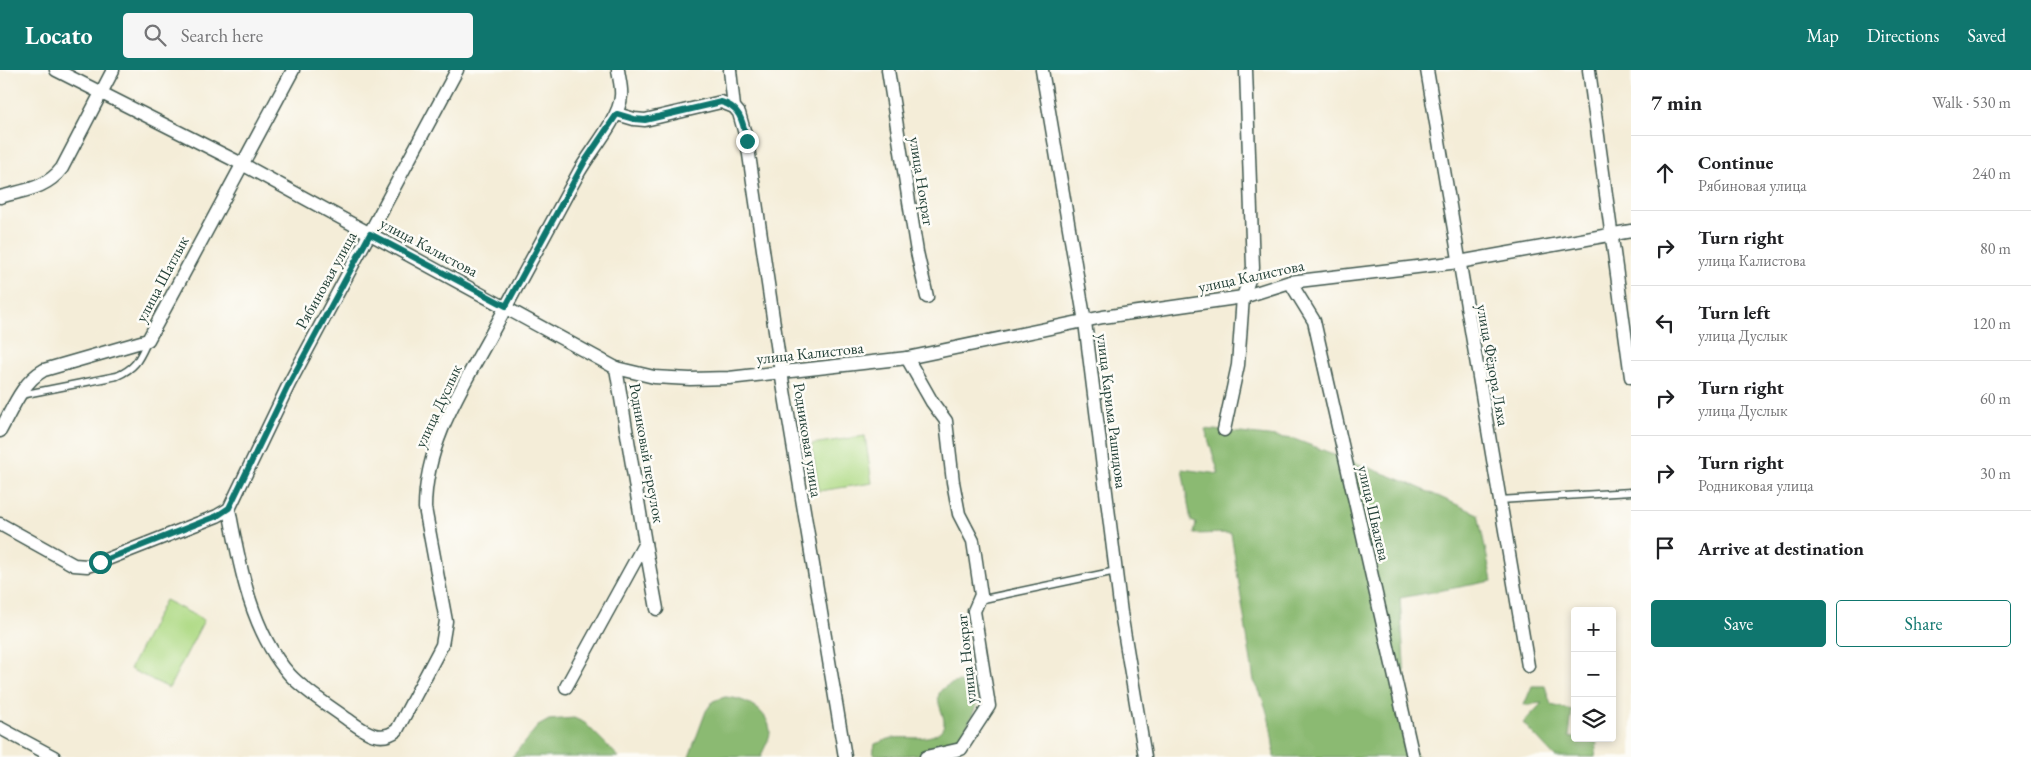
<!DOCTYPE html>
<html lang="en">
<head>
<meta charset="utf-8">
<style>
  :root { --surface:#fff; --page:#f6f6f6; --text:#202124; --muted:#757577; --line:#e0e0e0; --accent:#0f766e }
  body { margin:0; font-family:"EB Garamond",serif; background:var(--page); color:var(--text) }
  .controls { position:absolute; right:15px; bottom:15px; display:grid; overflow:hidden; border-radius:5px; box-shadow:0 2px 8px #0003 }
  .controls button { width:45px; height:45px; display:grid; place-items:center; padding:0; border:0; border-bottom:1px solid var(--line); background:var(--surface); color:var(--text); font:25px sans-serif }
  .stop { position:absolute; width:15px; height:15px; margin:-11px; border:4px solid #0f766e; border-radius:50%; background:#fff }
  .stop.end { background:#0f766e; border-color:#fff; box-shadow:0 1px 5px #0008 }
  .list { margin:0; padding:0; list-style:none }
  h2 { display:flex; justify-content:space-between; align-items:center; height:65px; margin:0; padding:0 20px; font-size:21px }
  h2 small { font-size:16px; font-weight:400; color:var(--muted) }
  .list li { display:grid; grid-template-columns:32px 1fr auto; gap:15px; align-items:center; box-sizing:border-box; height:75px; padding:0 20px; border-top:1px solid var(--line) }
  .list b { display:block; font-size:19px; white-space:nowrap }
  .list p { margin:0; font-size:16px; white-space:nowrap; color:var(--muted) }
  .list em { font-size:16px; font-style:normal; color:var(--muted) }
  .actions { display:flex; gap:10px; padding:15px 20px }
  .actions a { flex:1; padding:11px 0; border:1px solid var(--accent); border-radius:5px; text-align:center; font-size:18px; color:var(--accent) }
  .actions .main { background:var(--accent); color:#fff }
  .icon { flex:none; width:28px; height:28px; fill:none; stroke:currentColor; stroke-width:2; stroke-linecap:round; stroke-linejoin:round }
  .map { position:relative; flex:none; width:1631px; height:687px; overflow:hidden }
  header { display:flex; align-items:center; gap:30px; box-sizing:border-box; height:70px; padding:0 25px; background:var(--accent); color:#fff }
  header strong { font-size:24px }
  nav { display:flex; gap:28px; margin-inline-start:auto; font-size:18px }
  .search { width:350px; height:45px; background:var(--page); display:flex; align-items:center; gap:12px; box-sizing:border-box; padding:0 18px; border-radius:5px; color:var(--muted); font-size:19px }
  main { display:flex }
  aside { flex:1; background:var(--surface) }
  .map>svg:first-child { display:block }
  .green { fill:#afda85; stroke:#678c5c }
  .forest { fill:#8bba72; stroke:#557c53 }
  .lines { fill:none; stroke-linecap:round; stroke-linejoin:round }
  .lane-casing { stroke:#3f574d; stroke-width:9 }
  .street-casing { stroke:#3f574d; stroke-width:15 }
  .lane { stroke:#fff; stroke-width:6 }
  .street { stroke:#fff; stroke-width:12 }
  .route { stroke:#0f766e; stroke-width:6 }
  .labels { text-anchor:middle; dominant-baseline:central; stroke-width:5; stroke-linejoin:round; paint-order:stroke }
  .street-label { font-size:16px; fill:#1f3d34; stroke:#fdfcf7 }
</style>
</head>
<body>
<header>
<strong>Locato</strong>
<div class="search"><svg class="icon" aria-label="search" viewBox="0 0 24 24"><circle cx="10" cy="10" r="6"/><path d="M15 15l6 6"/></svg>Search here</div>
<nav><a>Map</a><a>Directions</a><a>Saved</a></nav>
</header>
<main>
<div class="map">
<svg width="1631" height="687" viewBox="0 0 1631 687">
  <rect width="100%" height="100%" fill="#fdfcf7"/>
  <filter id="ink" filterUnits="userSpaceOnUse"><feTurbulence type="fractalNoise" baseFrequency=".02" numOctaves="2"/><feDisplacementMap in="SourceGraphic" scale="10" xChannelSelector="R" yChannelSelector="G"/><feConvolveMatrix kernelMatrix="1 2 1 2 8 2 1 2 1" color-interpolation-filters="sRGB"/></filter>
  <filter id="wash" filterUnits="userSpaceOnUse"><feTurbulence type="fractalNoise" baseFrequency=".0096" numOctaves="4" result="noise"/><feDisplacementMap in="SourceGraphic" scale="20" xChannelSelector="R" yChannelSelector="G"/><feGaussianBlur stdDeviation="1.12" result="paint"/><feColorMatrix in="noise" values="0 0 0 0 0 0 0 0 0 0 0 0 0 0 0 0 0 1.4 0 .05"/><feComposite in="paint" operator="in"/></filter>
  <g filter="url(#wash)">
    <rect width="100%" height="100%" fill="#f4edd8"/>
    <g class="green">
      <polygon points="865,366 872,413 819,421 812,374"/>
      <polygon points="165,530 204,550 169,618 130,599"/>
    </g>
    <g class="forest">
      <path d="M1205 359 1294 369 1406 412 1478 444 1492 511 1400 528 1409 675 1418 687H1274C1273 662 1267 633 1254 611L1231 463 1194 464 1196 453 1191 451 1182 399 1219 404Z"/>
      <path d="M958 612C987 614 977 637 968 654 964 662 959 672 952 676 934 686 892 687 873 684L875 674C881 672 887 669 893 668 907 666 933 672 942 659 952 645 919 621 958 612Z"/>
      <polygon points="1532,616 1545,616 1551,635 1572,640 1569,667 1597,673 1595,687 1555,687 1523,653 1542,633 1524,635"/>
      <path d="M725 627C744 628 767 639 770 660 771 668 763 679 761 687H689L706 641 713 631Z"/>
      <polygon points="574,648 585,653 619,687 512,687 538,656 549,650"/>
    </g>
  </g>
  <g filter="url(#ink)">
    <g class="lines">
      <g class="lane-casing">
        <g id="lane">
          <path d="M21 325 117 306C137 297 139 289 148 270"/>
          <polyline points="1499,430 1631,422"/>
          <polyline points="979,530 1116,501"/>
        </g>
      </g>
      <g class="street-casing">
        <g id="street">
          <polyline points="56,0 242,94 616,298 654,307 690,309 729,308 907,288 1103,247 1243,227 1290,212 1459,192 1631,161"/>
          <polyline points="730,0 734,37 739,43 747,71 781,302 845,687"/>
          <polyline points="888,0 917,182 927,227"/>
          <polyline points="1042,0 1085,252 1121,543 1145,687"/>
          <polyline points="1427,0 1528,596"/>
          <polyline points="1589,0 1631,307"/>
          <polyline points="617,44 634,49 645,50 721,32 734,37"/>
          <path d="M0 127C24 120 46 119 62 98L113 0"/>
          <polyline points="1290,212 1314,251 1413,687"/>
          <polyline points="907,288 932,332 946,351 953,412 959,444 973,471 981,525 974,541 989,636 961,679 926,687"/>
          <polyline points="1224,360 1238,295 1243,227 1253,198 1246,0"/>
          <path d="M0 361C12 340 22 312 44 300L148 270 293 0"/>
          <path d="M229 439C239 493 251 562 290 605 306 622 328 635 347 649 363 660 379 674 397 660L442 575 446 551 425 438C425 372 464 315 494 259 522 207 551 154 579 102 590 82 620 48 621 26 622 18 619 8 618 0"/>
          <polyline points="0,454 74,495 87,496 100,492 217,446 229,439 289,314 457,0"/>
          <polyline points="645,473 657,539"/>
          <polyline points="566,617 645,473 616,298"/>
          <polyline points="0,658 54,687"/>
        </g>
      </g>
      <use href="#lane" class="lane"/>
      <use href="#street" class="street"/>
    </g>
  </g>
  <g class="lines" filter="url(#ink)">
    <path class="route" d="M100 492 217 446 229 438 289 314 370 164 506 236 585 91 617 44 634 49 645 50 721 32C741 37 743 53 747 71"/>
  </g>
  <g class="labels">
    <g class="street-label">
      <text transform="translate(922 111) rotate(81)">улица Нократ</text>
      <text transform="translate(429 177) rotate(28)">улица Калистова</text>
      <text transform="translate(1251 206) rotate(-12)">улица Калистова</text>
      <text transform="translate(162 209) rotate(-62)">улица Шатлык</text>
      <text transform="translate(326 210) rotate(-61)">Рябиновая улица</text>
      <text transform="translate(810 283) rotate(-6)">улица Калистова</text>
      <text transform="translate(1493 295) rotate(80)">улица Фёдора Ляха</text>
      <text transform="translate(438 336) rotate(-65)">улица Дуслык</text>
      <text transform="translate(1112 341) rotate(83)">улица Карима Рашидова</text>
      <text transform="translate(808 370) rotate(81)">Родниковая улица</text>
      <text transform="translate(647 383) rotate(80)">Родниковый переулок</text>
      <text transform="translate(1374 443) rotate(77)">улица Швалева</text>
      <text transform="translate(966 589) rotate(-96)">улица Нократ</text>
    </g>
  </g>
</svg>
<div class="controls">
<button>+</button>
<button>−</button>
<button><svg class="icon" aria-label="layers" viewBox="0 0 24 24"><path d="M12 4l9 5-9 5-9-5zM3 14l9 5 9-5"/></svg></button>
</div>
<div class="stop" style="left:100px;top:492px"></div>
<div class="stop end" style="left:747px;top:71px"></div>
</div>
<aside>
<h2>7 min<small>Walk · 530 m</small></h2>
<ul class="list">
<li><svg class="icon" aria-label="ahead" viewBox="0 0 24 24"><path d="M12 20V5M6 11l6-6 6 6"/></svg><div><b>Continue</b><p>Рябиновая улица</p></div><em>240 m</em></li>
<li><svg class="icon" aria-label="right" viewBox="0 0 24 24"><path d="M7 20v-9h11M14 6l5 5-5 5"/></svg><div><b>Turn right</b><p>улица Калистова</p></div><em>80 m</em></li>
<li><svg class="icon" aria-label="left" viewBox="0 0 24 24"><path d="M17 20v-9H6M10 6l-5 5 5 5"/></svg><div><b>Turn left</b><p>улица Дуслык</p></div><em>120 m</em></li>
<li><svg class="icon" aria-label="right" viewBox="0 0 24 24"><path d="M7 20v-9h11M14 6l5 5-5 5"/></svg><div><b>Turn right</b><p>улица Дуслык</p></div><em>60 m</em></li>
<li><svg class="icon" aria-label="right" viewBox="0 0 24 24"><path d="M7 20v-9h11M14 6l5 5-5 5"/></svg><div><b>Turn right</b><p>Родниковая улица</p></div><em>30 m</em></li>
<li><svg class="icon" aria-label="arrive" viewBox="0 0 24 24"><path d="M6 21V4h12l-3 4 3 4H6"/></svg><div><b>Arrive at destination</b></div></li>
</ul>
<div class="actions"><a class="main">Save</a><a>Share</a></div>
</aside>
</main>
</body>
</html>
